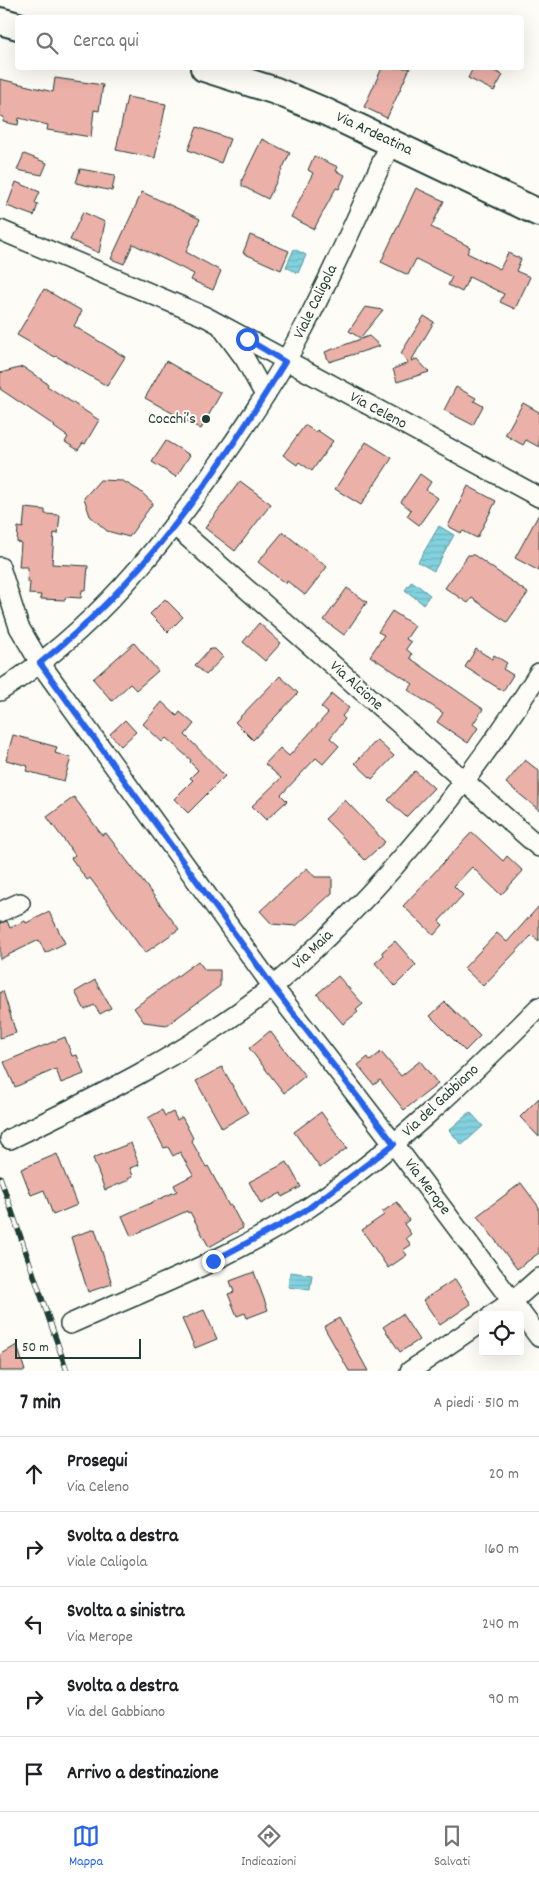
<!DOCTYPE html>
<html lang="it">
<head>
<meta charset="utf-8">
<style>
  :root { --surface:#fff; --page:#f2f2f2; --text:#202124; --muted:#757577; --line:#e0e0e0; --accent:#2563eb }
  body { margin:0; font-family:Dekko,sans-serif; background:var(--page); color:var(--text) }
  .controls { position:absolute; right:15px; bottom:15px; display:grid; overflow:hidden; border-radius:5px; box-shadow:0 5px 20px #0002 }
  .controls button { width:45px; height:45px; display:grid; place-items:center; padding:0; border:0; border-bottom:1px solid var(--line); background:var(--surface); color:var(--text); font:25px sans-serif }
  .scale { position:absolute; left:15px; bottom:12px; width:126px; box-sizing:border-box; padding-left:5px; border:2px solid #1f3d34; border-top:0; font-size:14px; line-height:18px; white-space:nowrap; color:#1f3d34; -webkit-text-stroke:4px #fdfcf7; paint-order:stroke }
  .stop { position:absolute; width:15px; height:15px; margin:-11px; border:4px solid #2563eb; border-radius:50%; background:#fff }
  .stop.end { background:#2563eb; border-color:#fff; box-shadow:0 1px 5px #0008 }
  .list { margin:0; padding:0; list-style:none }
  h2 { display:flex; justify-content:space-between; align-items:center; height:65px; margin:0; padding:0 20px; font-size:21px }
  h2 small { font-size:16px; font-weight:400; color:var(--muted) }
  .list li { display:grid; grid-template-columns:32px 1fr auto; gap:15px; align-items:center; box-sizing:border-box; height:75px; padding:0 20px; border-top:1px solid var(--line) }
  .list b { display:block; font-size:19px; white-space:nowrap }
  .list p { margin:0; font-size:16px; white-space:nowrap; color:var(--muted) }
  .list em { font-size:16px; font-style:normal; color:var(--muted) }
  .icon { flex:none; width:28px; height:28px; fill:none; stroke:currentColor; stroke-width:2; stroke-linecap:round; stroke-linejoin:round }
  .map { position:relative; flex:none; width:539px; height:1371px; overflow:hidden }
  .search { position:absolute; background:var(--surface); box-shadow:0 5px 20px #0002; left:15px; right:15px; top:15px; height:55px; display:flex; align-items:center; gap:12px; box-sizing:border-box; padding:0 18px; border-radius:5px; color:var(--muted); font-size:19px }
  .sheet { height:440px; background:var(--surface) }
  nav { display:flex; justify-content:space-around; align-items:center; box-sizing:border-box; height:70px; border-top:1px solid var(--line); background:var(--surface); font-size:14px; color:var(--muted) }
  nav a { display:grid; justify-items:center; gap:2px }
  nav .on { color:var(--accent) }
  .map>svg:first-child { display:block }
  .water { fill:url(#water-rules); stroke:#5a969a }
  .building { fill:#ebb0a8; stroke:#1f3d34 }
  .lines { fill:none; stroke-linecap:round; stroke-linejoin:round }
  .street-casing { stroke:#1f3d34; stroke-width:22 }
  .secondary-casing { stroke:#1f3d34; stroke-width:30 }
  .street { stroke:#fdfcf7; stroke-width:19 }
  .secondary { stroke:#fdfcf7; stroke-width:26 }
  .rail-casing { stroke:#1f3d34; stroke-width:5.5 }
  .rail { stroke:#fdfcf7; stroke-width:4; stroke-dasharray:11; stroke-linecap:butt }
  .route { stroke:#2563eb; stroke-width:6 }
  .poi-dot { fill:#1f3d34; stroke:#fdfcf7; stroke-width:2 }
  .labels { text-anchor:middle; dominant-baseline:central; stroke-width:4; stroke-linejoin:round; paint-order:stroke }
  .street-label { font-size:16px; fill:#1f3d34; stroke:#fdfcf7 }
  .poi-label { font-size:16px; fill:#1f3d34; stroke:#fdfcf7; text-anchor:end }
</style>
</head>
<body>
<div class="map">
<svg width="539" height="1371" viewBox="0 0 539 1371">
  <defs>
    <pattern id="water-rules" width="6" height="5" patternUnits="userSpaceOnUse" patternTransform="scale(1.25)"><rect width="6" height="5" fill="#82d1de"/><path d="M0 2.5h6" fill="none" stroke="#70b4bf"/></pattern>
  </defs>
  <rect width="100%" height="100%" fill="#fdfcf7"/>
  <filter id="ink" filterUnits="userSpaceOnUse"><feTurbulence type="fractalNoise" baseFrequency=".02" numOctaves="2"/><feDisplacementMap in="SourceGraphic" scale="10" xChannelSelector="R" yChannelSelector="G"/><feConvolveMatrix kernelMatrix="1 2 1 2 8 2 1 2 1" color-interpolation-filters="sRGB"/></filter>
  <g filter="url(#ink)">
    <g class="water">
      <polygon points="294,249 306,255 298,273 286,267"/>
      <polygon points="439,526 454,535 434,571 418,562"/>
      <polygon points="412,581 430,595 423,604 405,590"/>
      <polygon points="470,1112 483,1126 462,1145 449,1130"/>
      <polygon points="290,1272 312,1275 310,1290 288,1287"/>
    </g>
    <g class="building">
      <polygon points="382,68 410,68 387,118 364,107"/>
      <polygon points="473,68 487,68 503,75 494,91 468,78"/>
      <polygon points="55,78 103,85 99,111 94,110 91,137 47,130 48,125 19,118 18,125 3,122 4,117 0,116 0,79 53,92"/>
      <polygon points="127,97 166,104 155,158 116,150"/>
      <polygon points="197,127 230,139 221,163 188,150"/>
      <polygon points="262,139 290,153 268,199 242,186 242,180"/>
      <polygon points="24,154 47,163 42,175 17,170"/>
      <polygon points="314,156 338,167 336,171 345,175 339,189 336,188 314,229 291,217 313,173 308,170"/>
      <polygon points="80,169 115,175 112,191 76,183"/>
      <polygon points="16,182 40,192 35,203 38,204 34,216 7,206"/>
      <polygon points="416,188 444,201 431,227 470,247 467,253 500,269 508,253 521,259 516,271 530,277 515,309 500,302 504,294 469,277 462,292 448,285 452,277 416,259 408,275 381,262"/>
      <polygon points="142,192 200,219 186,252 221,271 213,290 191,280 194,274 133,244 124,264 111,259"/>
      <polygon points="83,212 105,222 99,253 70,240"/>
      <polygon points="250,235 289,251 281,270 243,253"/>
      <polygon points="44,289 82,311 74,326 125,357 107,386 56,356 55,357 17,335"/>
      <polygon points="365,307 383,310 360,338 349,331"/>
      <polygon points="424,316 434,322 411,361 417,359 429,372 397,382 393,369 408,363 401,353"/>
      <polygon points="369,336 380,346 329,362 325,352"/>
      <polygon points="166,361 221,393 201,429 145,398"/>
      <polygon points="23,367 48,384 47,386 99,420 85,444 83,443 78,450 65,442 68,437 54,427 55,426 0,389 0,373"/>
      <polygon points="456,387 476,398 474,401 483,406 473,425 444,410"/>
      <polygon points="523,403 539,412 539,447 526,440 523,445 505,435"/>
      <polygon points="305,425 315,432 317,430 333,441 312,471 299,462 297,465 283,455"/>
      <polygon points="166,441 190,455 176,477 152,462"/>
      <polygon points="366,442 392,458 361,505 335,489"/>
      <polygon points="420,474 431,482 426,490 438,498 419,525 407,516 411,510 401,502"/>
      <polygon points="100,480 123,481 140,491 153,503 129,537 107,531 90,516 84,498"/>
      <polygon points="240,481 271,504 235,551 205,528"/>
      <polygon points="468,486 496,501 477,538 463,531 461,533 448,526"/>
      <polygon points="25,508 45,510 45,514 60,515 58,534 54,533 52,564 88,566 86,590 82,590 81,598 66,597 65,600 40,599 41,595 29,594 30,582 27,582 28,567 19,567 21,543 17,542 18,527 23,528"/>
      <polygon points="539,514 539,571 515,558"/>
      <polygon points="283,532 327,567 305,595 287,581 286,584 258,562"/>
      <polygon points="468,555 474,555 528,593 507,622 472,598 468,603 445,588"/>
      <polygon points="347,588 367,602 344,635 324,620"/>
      <polygon points="165,599 183,617 168,632 150,614"/>
      <polygon points="392,611 415,626 406,639 411,642 406,649 412,654 410,658 483,709 473,724 478,728 468,743 437,722 443,713 408,690 413,684 370,656 384,635 378,632"/>
      <polygon points="259,623 281,643 265,661 243,642"/>
      <polygon points="134,643 158,671 136,690 130,684 112,701 93,679"/>
      <polygon points="210,649 215,649 223,657 206,675 195,665"/>
      <polygon points="476,649 492,659 494,655 507,663 503,669 513,675 503,691 465,667"/>
      <polygon points="280,676 298,693 253,740 235,722"/>
      <polygon points="332,694 349,708 342,716 345,719 330,738 339,746 323,764 316,758 281,795 287,801 266,820 252,806 281,778 265,764 280,748 289,756 328,713 321,707"/>
      <polygon points="162,702 177,716 180,712 194,724 185,735 225,776 188,813 174,799 193,780 190,778 198,770 190,762 191,760 166,738 162,742 143,724"/>
      <polygon points="125,720 136,732 121,746 110,734"/>
      <polygon points="13,735 57,747 55,753 71,758 64,781 26,771 28,766 6,760"/>
      <polygon points="377,740 394,756 372,779 355,763"/>
      <polygon points="525,760 539,771 539,810 506,783"/>
      <polygon points="415,771 434,788 406,817 388,800"/>
      <polygon points="74,797 102,835 106,833 179,929 145,953 90,878 87,880 71,858 75,855 47,817"/>
      <polygon points="345,800 385,842 365,860 325,819"/>
      <polygon points="472,832 503,861 507,856 523,871 501,895 472,867 454,886 463,895 439,921 443,925 434,935 403,906"/>
      <polygon points="307,868 315,877 332,877 332,893 296,926 272,924 260,911"/>
      <polygon points="539,906 539,941 532,935 483,986 464,968 497,933 507,942"/>
      <polygon points="49,912 65,943 45,953 39,940 0,959 0,923 7,921 10,928 25,921 26,923"/>
      <polygon points="395,941 416,965 395,986 375,963 384,955 382,952"/>
      <polygon points="198,961 205,970 220,970 220,986 167,1025 144,1022 134,1008"/>
      <polygon points="338,976 363,1004 356,1010 358,1012 343,1024 317,994"/>
      <polygon points="95,980 111,1008 100,1014 94,1005 85,1010 75,992"/>
      <polygon points="3,991 16,1033 0,1038 0,992"/>
      <polygon points="445,1002 480,1036 465,1051 430,1016"/>
      <polygon points="270,1031 305,1076 284,1093 249,1048"/>
      <polygon points="65,1037 72,1056 77,1055 84,1074 61,1083 56,1069 15,1087 4,1062"/>
      <polygon points="381,1052 401,1076 420,1061 438,1084 404,1110 380,1080 374,1085 358,1065 368,1057 370,1061"/>
      <polygon points="222,1067 248,1113 222,1128 196,1081"/>
      <polygon points="539,1098 539,1137 520,1117"/>
      <polygon points="162,1110 165,1116 173,1112 177,1120 182,1117 193,1138 191,1140 206,1167 208,1166 229,1206 231,1205 243,1228 209,1247 190,1212 188,1213 187,1211 131,1236 122,1216 177,1191 174,1185 193,1175 180,1152 173,1156 168,1147 164,1148 148,1118"/>
      <polygon points="321,1112 347,1148 320,1168 294,1132"/>
      <polygon points="131,1143 139,1165 130,1168 133,1176 128,1178 129,1180 105,1190 93,1158"/>
      <polygon points="57,1154 77,1205 53,1215 44,1190 31,1195 21,1169"/>
      <polygon points="287,1162 301,1187 282,1197 281,1193 261,1204 249,1182"/>
      <polygon points="521,1183 539,1207 539,1253 517,1269 477,1216"/>
      <polygon points="397,1202 409,1220 404,1224 411,1234 406,1238 411,1245 403,1250 407,1255 388,1268 362,1230 384,1215 382,1212"/>
      <polygon points="95,1229 112,1284 88,1292 71,1237"/>
      <polygon points="254,1272 268,1310 247,1318 245,1313 237,1316 228,1294 234,1292 230,1281"/>
      <polygon points="455,1279 471,1304 440,1325 423,1300"/>
      <polygon points="204,1310 217,1339 195,1348 182,1319"/>
      <polygon points="402,1314 419,1340 400,1352 383,1327"/>
      <polygon points="339,1318 368,1371 349,1371 324,1327"/>
      <polygon points="17,1345 25,1371 0,1371 0,1355"/>
    </g>
    <g class="lines">
      <g class="street-casing">
        <g id="street">
          <polyline points="0,230 206,317 539,497"/>
          <polyline points="223,329 245,359 265,395"/>
          <polyline points="174,525 539,847"/>
          <polyline points="0,567 19,627 40,663 273,987 394,1144 539,1337"/>
          <path d="M0 691C93 632 161 547 223 458 251 418 278 377 301 333 334 271 362 206 391 142"/>
          <polyline points="0,912 20,903"/>
          <path d="M10 1139C97 1097 184 1055 262 995 286 977 307 956 329 935 410 856 479 768 539 673"/>
          <polyline points="492,1315 513,1301 539,1278"/>
          <path d="M70 1324C151 1288 234 1257 308 1208 393 1152 467 1079 539 1007"/>
          <polyline points="410,1371 483,1321"/>
        </g>
      </g>
      <g class="secondary-casing">
        <g id="secondary">
          <polyline points="0,21 18,26"/>
          <polyline points="204,68 276,91 326,112 539,213"/>
        </g>
      </g>
      <use href="#street" class="street"/>
      <use href="#secondary" class="secondary"/>
      <g class="rail-casing">
        <polyline id="rail" points="0,1177 67,1371"/>
      </g>
      <use href="#rail" class="rail"/>
    </g>
  </g>
  <g class="lines" filter="url(#ink)">
    <path class="route" d="M213 1261 277 1227 309 1208 394 1144 273 987 40 663C143 582 218 472 285 362L247 339"/>
  </g>
  <circle class="poi-dot" cx="206" cy="419" r="5"/>
  <g class="labels">
    <g class="street-label">
      <text transform="translate(374 134) rotate(25)">Via Ardeatina</text>
      <text transform="translate(316 302) rotate(-64)">Viale Caligola</text>
      <text transform="translate(378 411) rotate(28)">Via Celeno</text>
      <text transform="translate(356 686) rotate(42)">Via Alcione</text>
      <text transform="translate(313 950) rotate(-44)">Via Maia</text>
      <text transform="translate(441 1101) rotate(-43)">Via del Gabbiano</text>
      <text transform="translate(427 1187) rotate(53)">Via Merope</text>
    </g>
    <g class="poi-label">
      <text x="196" y="419">Cocchi’s</text>
    </g>
  </g>
</svg>
<div class="controls">
<button><svg class="icon" aria-label="locate" viewBox="0 0 24 24"><circle cx="12" cy="12" r="6"/><path d="M12 2v4M12 18v4M2 12h4M18 12h4"/></svg></button>
</div>
<div class="scale">50 m</div>
<div class="stop" style="left:247px;top:339px"></div>
<div class="stop end" style="left:213px;top:1261px"></div>
<div class="search"><svg class="icon" aria-label="search" viewBox="0 0 24 24"><circle cx="10" cy="10" r="6"/><path d="M15 15l6 6"/></svg>Cerca qui</div>
</div>
<section class="sheet">
<h2>7 min<small>A piedi · 510 m</small></h2>
<ul class="list">
<li><svg class="icon" aria-label="ahead" viewBox="0 0 24 24"><path d="M12 20V5M6 11l6-6 6 6"/></svg><div><b>Prosegui</b><p>Via Celeno</p></div><em>20 m</em></li>
<li><svg class="icon" aria-label="right" viewBox="0 0 24 24"><path d="M7 20v-9h11M14 6l5 5-5 5"/></svg><div><b>Svolta a destra</b><p>Viale Caligola</p></div><em>160 m</em></li>
<li><svg class="icon" aria-label="left" viewBox="0 0 24 24"><path d="M17 20v-9H6M10 6l-5 5 5 5"/></svg><div><b>Svolta a sinistra</b><p>Via Merope</p></div><em>240 m</em></li>
<li><svg class="icon" aria-label="right" viewBox="0 0 24 24"><path d="M7 20v-9h11M14 6l5 5-5 5"/></svg><div><b>Svolta a destra</b><p>Via del Gabbiano</p></div><em>90 m</em></li>
<li><svg class="icon" aria-label="arrive" viewBox="0 0 24 24"><path d="M6 21V4h12l-3 4 3 4H6"/></svg><div><b>Arrivo a destinazione</b></div></li>
</ul>
</section>
<nav>
<a class="on"><svg class="icon" aria-label="map" viewBox="0 0 24 24"><path d="M3 6l6-2 6 2 6-2v14l-6 2-6-2-6 2zM9 4v14M15 6v14"/></svg>Mappa</a>
<a><svg class="icon" aria-label="directions" viewBox="0 0 24 24"><path d="M12 3l9 9-9 9-9-9zM9 14v-3h6M13 9l2 2-2 2"/></svg>Indicazioni</a>
<a><svg class="icon" aria-label="saved" viewBox="0 0 24 24"><path d="M7 4h10v16l-5-4-5 4z"/></svg>Salvati</a>
</nav>
</body>
</html>
